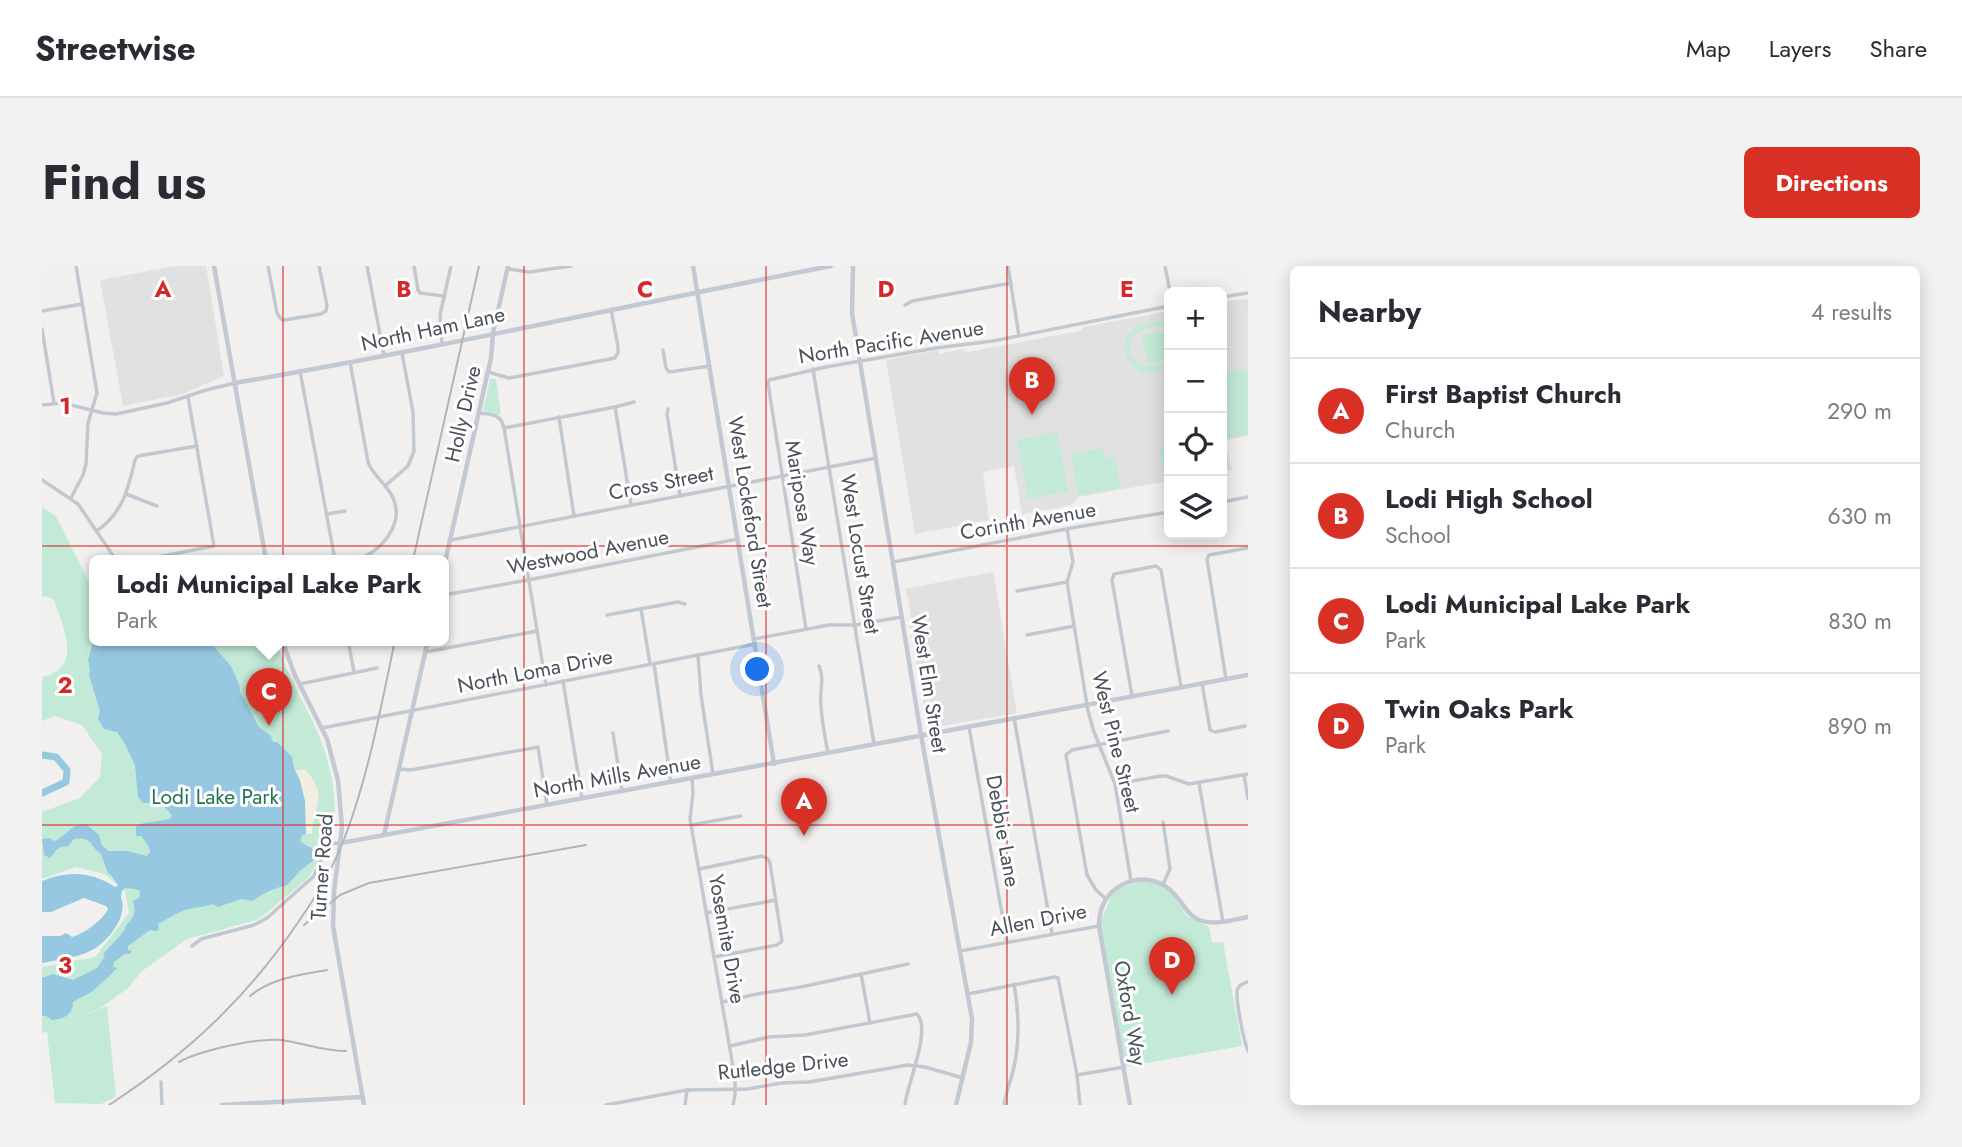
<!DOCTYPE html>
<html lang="en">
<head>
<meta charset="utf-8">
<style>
  :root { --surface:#fff; --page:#f2f2f3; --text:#2b2b33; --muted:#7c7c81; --line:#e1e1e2; --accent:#d93025 }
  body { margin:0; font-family:Jost,sans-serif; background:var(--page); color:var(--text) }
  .controls { position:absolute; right:21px; top:21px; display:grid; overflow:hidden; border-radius:10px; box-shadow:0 4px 18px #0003 }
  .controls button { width:63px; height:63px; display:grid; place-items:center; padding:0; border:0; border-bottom:2px solid var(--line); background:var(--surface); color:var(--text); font:35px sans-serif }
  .you { position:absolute; left:716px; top:404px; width:24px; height:24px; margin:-18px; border:5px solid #fff; border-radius:50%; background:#1a73e8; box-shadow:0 0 0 10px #1a73e833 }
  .badge { display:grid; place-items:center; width:46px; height:46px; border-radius:50%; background:var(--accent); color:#fff; font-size:23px; font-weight:700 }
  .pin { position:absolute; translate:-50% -58px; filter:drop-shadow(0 2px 4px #0008) }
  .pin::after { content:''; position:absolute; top:37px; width:24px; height:21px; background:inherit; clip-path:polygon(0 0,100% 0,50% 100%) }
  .popup { position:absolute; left:47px; top:289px; width:360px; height:91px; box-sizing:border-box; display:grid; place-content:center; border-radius:10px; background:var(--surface); filter:drop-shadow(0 2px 5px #0005); font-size:23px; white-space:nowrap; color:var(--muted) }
  .popup b { font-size:26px; color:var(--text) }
  .popup::after { content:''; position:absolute; left:50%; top:100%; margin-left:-14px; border:14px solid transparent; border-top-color:var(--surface) }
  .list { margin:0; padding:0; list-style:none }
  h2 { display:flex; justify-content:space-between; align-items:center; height:91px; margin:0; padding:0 28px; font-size:30px }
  h2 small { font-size:23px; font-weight:400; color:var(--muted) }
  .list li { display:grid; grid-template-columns:46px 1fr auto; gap:21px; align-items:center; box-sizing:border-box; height:105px; padding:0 28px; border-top:2px solid var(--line) }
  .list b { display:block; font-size:26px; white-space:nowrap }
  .list p { margin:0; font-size:23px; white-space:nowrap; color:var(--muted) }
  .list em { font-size:23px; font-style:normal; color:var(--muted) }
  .icon { flex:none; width:38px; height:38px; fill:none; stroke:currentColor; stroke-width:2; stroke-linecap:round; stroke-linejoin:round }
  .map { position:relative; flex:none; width:1206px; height:839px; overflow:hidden; border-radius:10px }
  header { display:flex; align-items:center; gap:42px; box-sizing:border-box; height:98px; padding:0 35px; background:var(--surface); border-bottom:2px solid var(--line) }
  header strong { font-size:33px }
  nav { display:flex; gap:38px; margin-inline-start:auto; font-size:24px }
  .intro { display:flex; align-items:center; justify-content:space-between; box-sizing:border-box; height:168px; padding:0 42px }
  h1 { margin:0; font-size:49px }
  .button { padding:18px 32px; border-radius:10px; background:var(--accent); color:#fff; font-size:24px; font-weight:700 }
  main { display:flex; gap:42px; padding:0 42px }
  aside { flex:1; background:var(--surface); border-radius:10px; box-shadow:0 4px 18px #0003 }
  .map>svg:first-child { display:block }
  .education { fill:#e2e1e1 }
  .green { fill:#c3ead6 }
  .sand { fill:#f1eee2 }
  .water { fill:#96c9e1 }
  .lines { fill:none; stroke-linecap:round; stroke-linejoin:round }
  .river { stroke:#96c9e1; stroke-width:7 }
  .street { stroke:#c2c8cf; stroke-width:3.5 }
  .secondary { stroke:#c2c9d3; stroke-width:4.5 }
  .rail { stroke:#b2b4b9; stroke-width:2 }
  .grid { fill:none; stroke:#d62828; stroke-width:2; stroke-opacity:0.55 }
  .labels { text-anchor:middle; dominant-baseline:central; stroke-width:6; stroke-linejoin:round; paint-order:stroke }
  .street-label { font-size:21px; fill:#4a515a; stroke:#fff }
  .park-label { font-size:21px; fill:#237354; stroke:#fff }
  .grid-label { font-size:23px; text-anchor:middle; font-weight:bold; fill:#d62828; stroke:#fff; stroke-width:6; stroke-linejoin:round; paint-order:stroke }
</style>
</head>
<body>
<header>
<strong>Streetwise</strong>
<nav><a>Map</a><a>Layers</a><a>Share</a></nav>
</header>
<div class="intro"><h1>Find us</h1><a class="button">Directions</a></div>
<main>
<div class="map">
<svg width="1206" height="839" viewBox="0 0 1206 839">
  <rect width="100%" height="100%" fill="#f1f0ef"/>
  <g class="education">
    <polygon points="134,0 164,0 182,110 141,128 81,140 58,14"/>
    <polygon points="1206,33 1206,170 1185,174 1183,177 1190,204 1180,206 1180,36"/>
    <polygon points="1127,45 1127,215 1037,231 1030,239 980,248 972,200 941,206 947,254 873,268 844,94 896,84 897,88 920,83 926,86 1038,65 1042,61"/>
    <polygon points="951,306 975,447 888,462 885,460 867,357 870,356 865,328 862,323"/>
  </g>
  <g class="green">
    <path d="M1127 54V59C1108 63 1084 62 1088 88 1098 105 1111 100 1127 97V103L1099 108 1098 105C1082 96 1075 74 1093 62 1102 56 1117 56 1127 54Z"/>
    <polygon points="1127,63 1127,93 1105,97 1100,69"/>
    <polygon points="1203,103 1206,105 1206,168 1185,172 1180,171 1180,107"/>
    <polygon points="448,113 454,113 459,149 441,145"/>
    <polygon points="1015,166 1026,225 986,233 975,174"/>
    <polygon points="1127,177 1127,204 1123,207 1119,202 1121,200 1117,181"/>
    <polygon points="1061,182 1063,192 1073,190 1079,222 1036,229 1029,188"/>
    <path d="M0 241 14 250 52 326V374H234C243 404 258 430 272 458 288 493 297 532 291 569L283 574 277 592 268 610 221 650 215 654 145 673 100 705 86 722 58 742 32 753 65 740 74 831 59 838 13 837 5 766 0 767V701L53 691 87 647 83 625 62 608 34 601 0 613V546L38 532 58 511 60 488 40 459 13 450 0 455V411C42 402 21 362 12 334L4 330 0 331Z"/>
    <polygon points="1105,613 1129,624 1144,649 1167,661 1170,677 1181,676 1200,780 1082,801 1057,660 1072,624"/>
  </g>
  <path class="sand" d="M263 503C288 532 271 537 270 568H262L250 505Z"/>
  <path class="water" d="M52 373V374H166L189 400 197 418 198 426 217 461 229 470 231 476H235L250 491 252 502 258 514 263 535 264 568 260 569 258 575C267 584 274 577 271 595L259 604 244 620C233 621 220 628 211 635L199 633 176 641 171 638C163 641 156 641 148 643 136 645 127 653 116 658L117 663 114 665 108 664 86 680V684L90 685 88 688H83L72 696 71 701 75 702C68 710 60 716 53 723 47 729 38 731 31 736 31 749 22 753 10 754L4 750H0V712L11 708 31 714 55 702 63 690 61 688 83 664V661C91 652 95 647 91 635L98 631V625L93 623 83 622 80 625 79 632C87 650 64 678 48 685 34 692 16 694 0 697V670H18L24 667 30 671C43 667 60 655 66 643L64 640 42 632 9 646H0V615C26 605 48 605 73 621L76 619 68 608 66 607 59 588C48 581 51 570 32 573L26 580C14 581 15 584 8 592L2 589 0 573 7 572 13 575C25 569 29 558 44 558L57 569 60 579 66 585H85L105 590 108 586 106 579 99 570H94V560C105 554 117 557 129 552L130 549 118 536 101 537 96 531 93 499 83 478 75 466 62 463 60 460 56 452 58 445 47 409 48 404 46 394Z"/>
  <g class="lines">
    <polyline class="river" points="0,489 14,491 25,504 24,516 0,527"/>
    <g class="street">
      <polyline points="226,0 235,47 239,53 242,54 279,48 284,45 285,39 277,0"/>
      <polyline points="325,0 342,89"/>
      <polyline points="372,0 376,24 378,27 402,30"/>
      <polyline points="966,0 977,70"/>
      <polyline points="1123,0 1128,26"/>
      <polyline points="466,3 487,6 529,0"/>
      <polyline points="1180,31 1206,27"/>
      <polyline points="863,39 870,35 969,17"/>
      <polyline points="0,45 40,38"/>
      <polyline points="0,63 12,137"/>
      <polyline points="400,78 398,49 409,0"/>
      <polyline points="621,84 624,102 627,106 668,100"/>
      <path d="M308 96 326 196C331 210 345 218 351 232 363 259 338 287 313 294"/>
      <polyline points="771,103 832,478"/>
      <polyline points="258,105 293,294"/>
      <polyline points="446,106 467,112 473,111 573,92 576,87 576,81 569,43"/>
      <polyline points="0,139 21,137 61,147 74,148 125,137 164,124 193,117"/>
      <polyline points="573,141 589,239"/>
      <polyline points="626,143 625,148 638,230"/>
      <path d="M437 147C449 148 459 148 462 162L504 419"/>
      <polyline points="517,151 532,250"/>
      <polyline points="462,162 573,141 592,136"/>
      <polyline points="0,214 36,238 74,294"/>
      <polyline points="343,220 366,200 372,185 371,146 360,87"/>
      <polyline points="84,228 115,240"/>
      <polyline points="29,232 41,209 44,198 46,157 55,127 34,0"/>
      <polyline points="1180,236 1206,231"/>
      <polyline points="285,248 303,245"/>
      <polyline points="1025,263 1031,296 1025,316 1046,445 1052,466 1073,518 1089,615"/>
      <path d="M55 265C81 246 86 224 93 194L96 190 155 180"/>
      <polyline points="409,274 834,192"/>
      <polyline points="100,294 172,280 146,131"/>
      <polyline points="851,296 1035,261 1127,246"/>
      <polyline points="975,325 1025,316"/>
      <polyline points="402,329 486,314 696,273"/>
      <polyline points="599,343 608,398"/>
      <polyline points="565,349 636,336 643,338"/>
      <polyline points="764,363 726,117 727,114 784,101 894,82 951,75 1127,40"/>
      <polyline points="985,369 1032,360"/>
      <polyline points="712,373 787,359 813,359 860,351"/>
      <polyline points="306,374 312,406"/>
      <polyline points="384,386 495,365"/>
      <polyline points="656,389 659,429 671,508"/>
      <polyline points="612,398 629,516"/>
      <path d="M777 400C783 413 777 426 779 440 780 456 783 472 786 487"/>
      <polyline points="1184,413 1165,293 1167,289 1206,282"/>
      <polyline points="521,415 540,532"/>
      <polyline points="1160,417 1168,464 1173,466 1203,460"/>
      <polyline points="258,418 335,402"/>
      <polyline points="1090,430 1070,314 1072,308 1114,300 1119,304 1139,421"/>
      <polyline points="972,452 1010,667"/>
      <polyline points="927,461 965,676"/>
      <polyline points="280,462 713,378"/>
      <polyline points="571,467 580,525"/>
      <polyline points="357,503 369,504 496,481 505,539"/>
      <polyline points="1202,509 1206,533"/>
      <polyline points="650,512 651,527 648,553 693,812 693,829 691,839"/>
      <polyline points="1157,517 1181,656"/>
      <polyline points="1073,518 1119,510 1124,510 1147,518 1206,508"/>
      <polyline points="649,559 699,550"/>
      <polyline points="657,603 720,590 726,593 728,597 740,675 735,679 672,691"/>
      <polyline points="1121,618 1128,603 1121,556"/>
      <polyline points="1064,633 1054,624 1045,609 1024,489 1030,484 1126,465"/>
      <polyline points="664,647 734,634"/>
      <polyline points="150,680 159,673 212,659 225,652 272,610 286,578 299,577"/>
      <polyline points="918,685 1057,660"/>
      <polyline points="819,708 828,757"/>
      <path d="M1206 716C1202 717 1198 718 1196 722 1192 729 1202 776 1206 785"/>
      <polyline points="926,728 1012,711 1016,712 1035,809 1038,839"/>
      <polyline points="680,736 715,728 759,721 866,698"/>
      <path d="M688 780 727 771 763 769 875 748C890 763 865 818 863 839"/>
      <polyline points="1035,809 1082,801"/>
      <polyline points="119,816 120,839"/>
      <polyline points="564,839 645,824 706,823 739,817 767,816 866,799 883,801 921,812"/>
      <polyline points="643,839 645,824"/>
      <path d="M962 839C964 826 969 814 972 801 978 773 977 746 972 718"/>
    </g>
    <g class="secondary">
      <polyline points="172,0 224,294"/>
      <polyline points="651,0 732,498"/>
      <polyline points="811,0 810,47 879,469 930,753 929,776 914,839"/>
      <path d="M193 117C393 83 590 38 789 0"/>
      <polyline points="402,301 449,92 451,67 466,0"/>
      <polyline points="240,374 252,407 285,473 296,514 300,561 292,626 291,660 322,839"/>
      <polyline points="342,569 386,374"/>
      <polyline points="299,577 1206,409"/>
      <polyline points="180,839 320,831"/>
      <path d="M1088 839 1057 660C1057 644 1062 631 1075 622 1095 608 1120 612 1134 630 1142 639 1146 649 1157 654 1172 660 1190 654 1206 651"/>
    </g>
    <g class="rail">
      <polyline points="371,294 437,0"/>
      <polyline points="262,659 298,629 327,617 544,579"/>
      <path d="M208 730C230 712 257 709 285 704"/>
      <path d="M137 796C159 784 214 772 239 774 261 777 281 785 304 785"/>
      <path d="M67 839C145 788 205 732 257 655 279 623 294 597 307 560 328 501 340 436 353 374"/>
    </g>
  </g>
  <path class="grid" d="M241 0V839M482 0V839M724 0V839M965 0V839M0 280H1206M0 559H1206"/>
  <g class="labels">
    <g class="street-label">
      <text transform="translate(391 63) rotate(-12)">North Ham Lane</text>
      <text transform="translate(849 76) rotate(-9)">North Pacific Avenue</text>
      <text transform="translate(421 148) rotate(-77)">Holly Drive</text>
      <text transform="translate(619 217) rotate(-11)">Cross Street</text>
      <text transform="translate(760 237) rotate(81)">Mariposa Way</text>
      <text transform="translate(708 246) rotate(81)">West Lockeford Street</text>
      <text transform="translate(986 255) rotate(-10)">Corinth Avenue</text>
      <text transform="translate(546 286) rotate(-11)">Westwood Avenue</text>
      <text transform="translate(818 288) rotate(81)">West Locust Street</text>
      <text transform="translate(493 405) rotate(-11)">North Loma Drive</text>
      <text transform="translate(887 418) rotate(81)">West Elm Street</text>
      <text transform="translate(1074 476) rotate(76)">West Pine Street</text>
      <text transform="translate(575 510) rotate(-10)">North Mills Avenue</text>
      <text transform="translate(961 565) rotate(80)">Debbie Lane</text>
      <text transform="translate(280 601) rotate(-86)">Turner Road</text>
      <text transform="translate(996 654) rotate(-11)">Allen Drive</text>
      <text transform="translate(685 673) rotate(80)">Yosemite Drive</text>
      <text transform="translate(1088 747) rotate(80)">Oxford Way</text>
      <text transform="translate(741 800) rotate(-6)">Rutledge Drive</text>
    </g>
    <g class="park-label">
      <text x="173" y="531">Lodi Lake Park</text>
    </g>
  </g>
  <g class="grid-label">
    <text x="121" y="31">A</text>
    <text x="362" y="31">B</text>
    <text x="603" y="31">C</text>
    <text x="844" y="31">D</text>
    <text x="1085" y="31">E</text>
    <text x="23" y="148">1</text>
    <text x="23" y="427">2</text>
    <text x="23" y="707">3</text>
  </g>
</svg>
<div class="controls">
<button>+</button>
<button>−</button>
<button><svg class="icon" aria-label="locate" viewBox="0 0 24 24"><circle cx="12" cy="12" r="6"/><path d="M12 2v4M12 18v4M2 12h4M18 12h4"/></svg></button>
<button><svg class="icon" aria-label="layers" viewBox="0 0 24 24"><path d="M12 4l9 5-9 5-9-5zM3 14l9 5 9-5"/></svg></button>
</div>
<div class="you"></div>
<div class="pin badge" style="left:762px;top:570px">A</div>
<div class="pin badge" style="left:990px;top:149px">B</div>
<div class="pin badge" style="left:227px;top:460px">C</div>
<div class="popup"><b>Lodi Municipal Lake Park</b>Park</div>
<div class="pin badge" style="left:1130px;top:729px">D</div>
</div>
<aside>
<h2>Nearby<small>4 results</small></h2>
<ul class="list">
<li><span class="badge">A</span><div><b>First Baptist Church</b><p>Church</p></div><em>290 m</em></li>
<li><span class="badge">B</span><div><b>Lodi High School</b><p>School</p></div><em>630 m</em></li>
<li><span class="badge">C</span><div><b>Lodi Municipal Lake Park</b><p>Park</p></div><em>830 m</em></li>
<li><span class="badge">D</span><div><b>Twin Oaks Park</b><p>Park</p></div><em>890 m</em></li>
</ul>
</aside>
</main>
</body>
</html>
